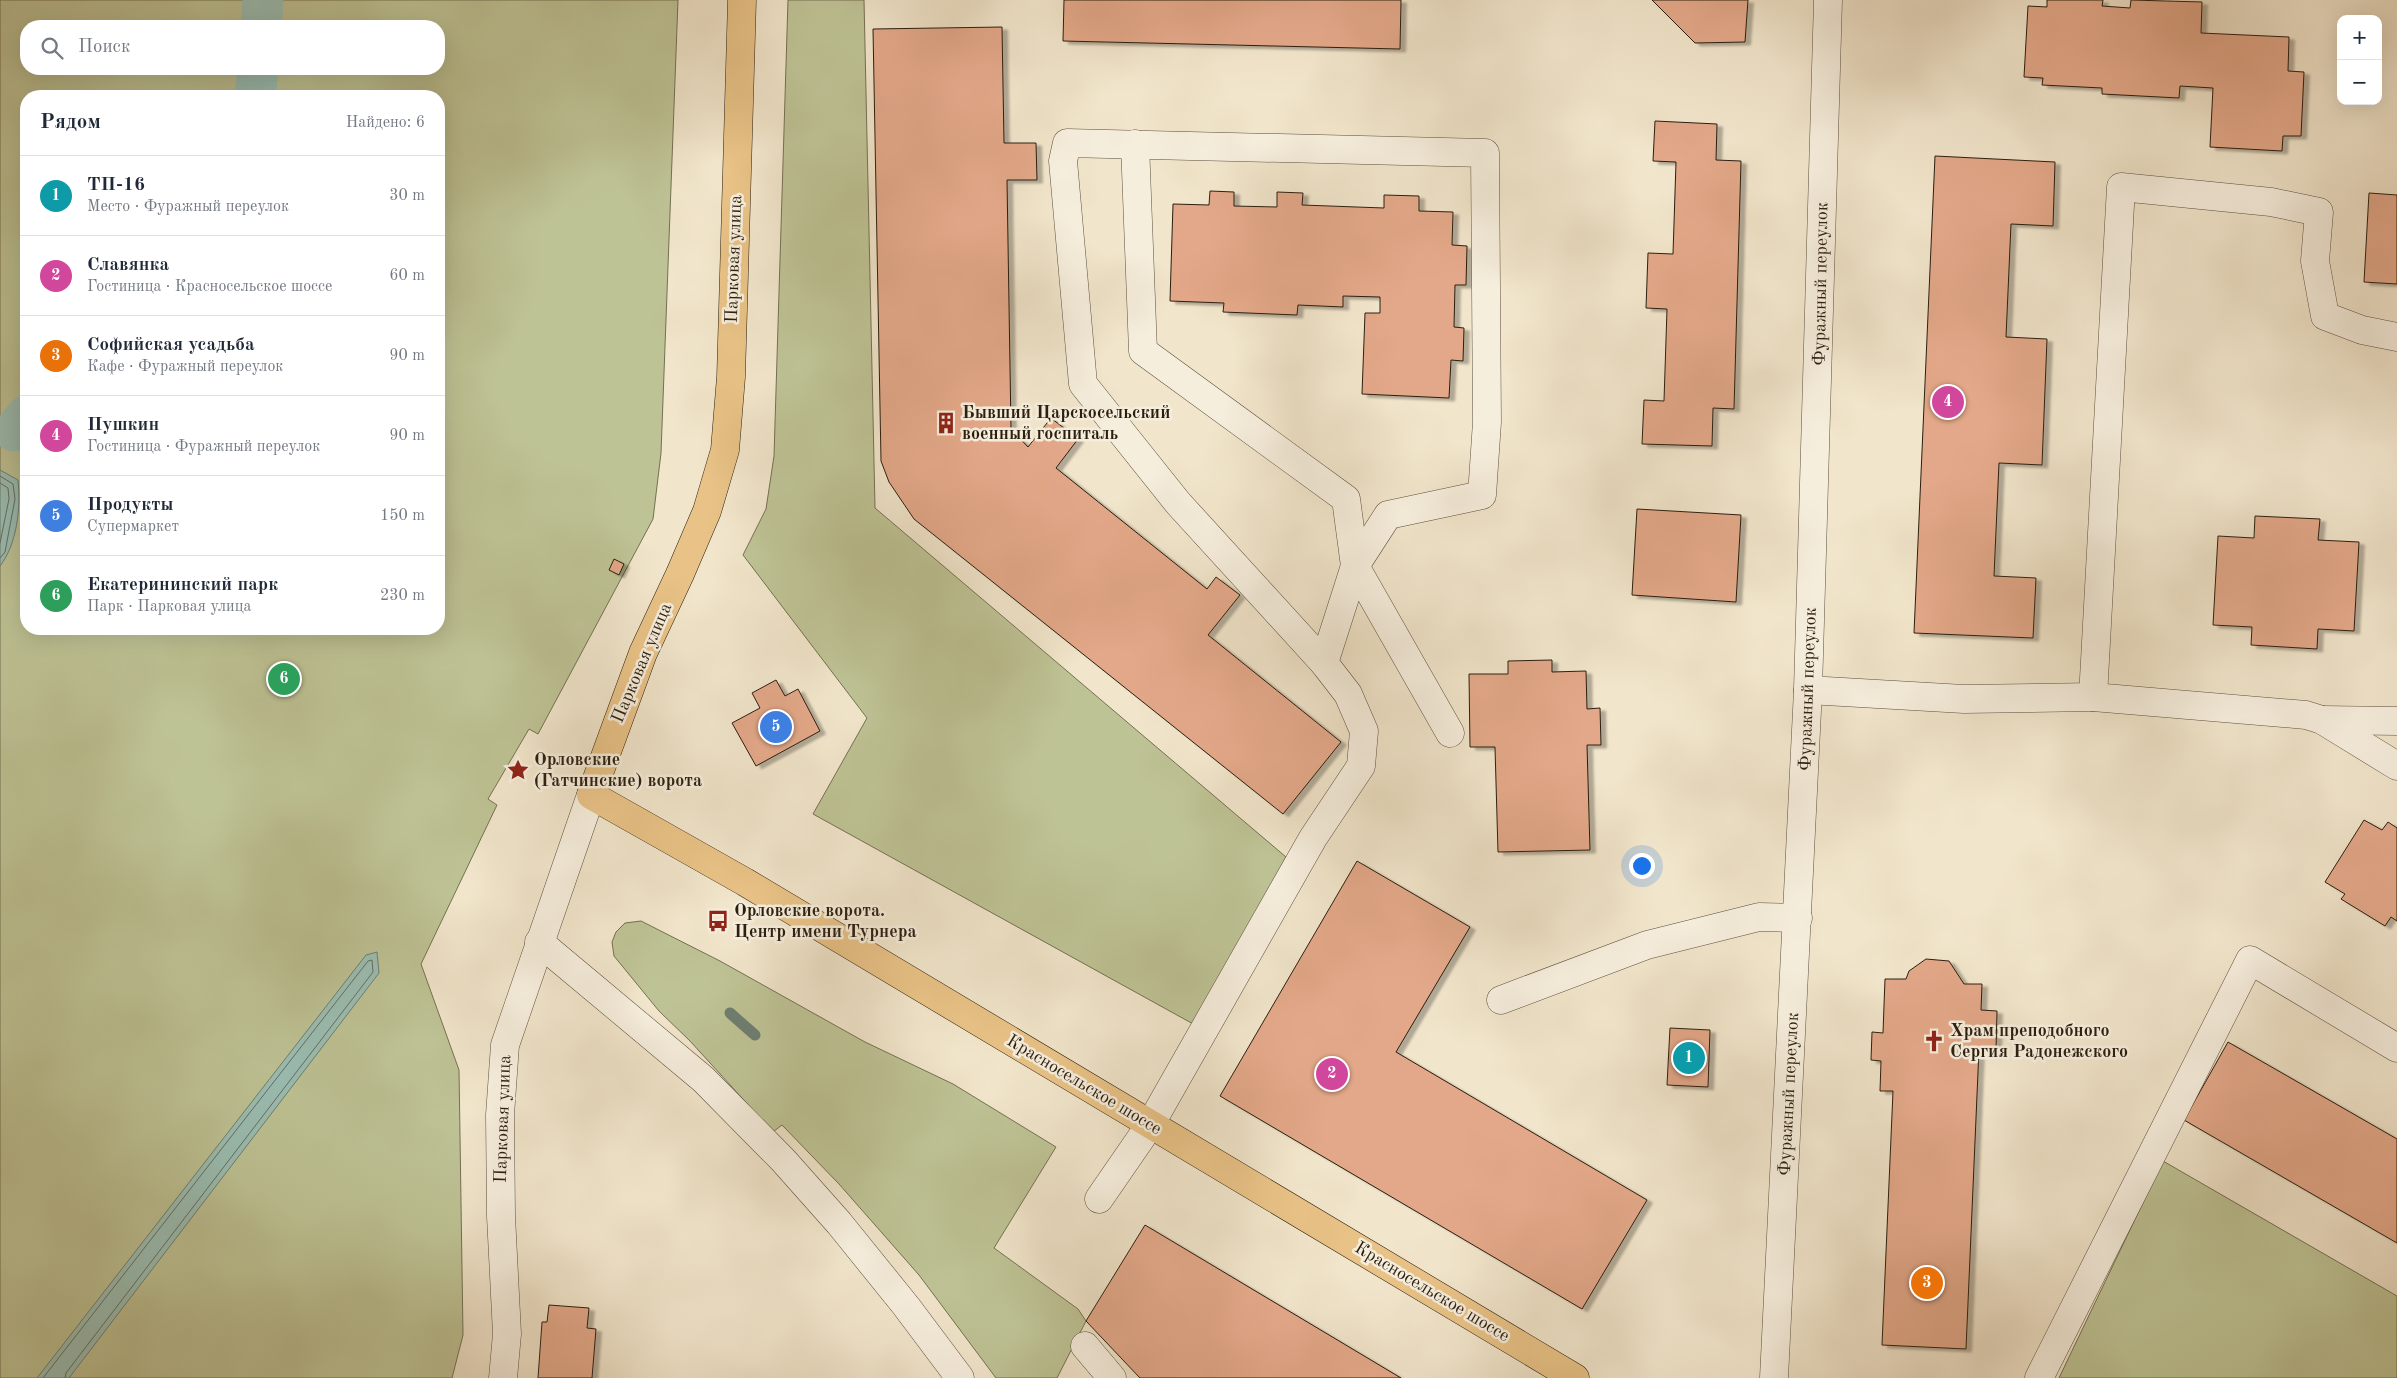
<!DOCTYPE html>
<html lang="ru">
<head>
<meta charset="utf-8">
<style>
  :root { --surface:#fff; --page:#f2f2f3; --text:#1f2937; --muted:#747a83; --line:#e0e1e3; --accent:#b45309 }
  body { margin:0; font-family:"Old Standard TT",serif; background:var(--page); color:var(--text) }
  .controls { position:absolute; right:15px; top:15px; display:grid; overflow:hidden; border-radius:10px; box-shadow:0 5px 20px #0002 }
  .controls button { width:45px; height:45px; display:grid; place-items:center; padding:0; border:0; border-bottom:1px solid var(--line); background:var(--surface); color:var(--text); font:25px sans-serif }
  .you { position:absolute; left:1641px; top:865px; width:18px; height:18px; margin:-12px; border:4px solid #fff; border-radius:50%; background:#1a73e8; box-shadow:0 0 0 8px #1a73e833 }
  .badge { display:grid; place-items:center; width:32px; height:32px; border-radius:50%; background:var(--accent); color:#fff; font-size:16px; font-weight:700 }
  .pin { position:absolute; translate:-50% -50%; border:2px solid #fff; box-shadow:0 1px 5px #0006 }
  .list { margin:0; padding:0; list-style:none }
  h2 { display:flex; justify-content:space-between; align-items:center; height:65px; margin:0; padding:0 20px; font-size:21px }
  h2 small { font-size:16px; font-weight:400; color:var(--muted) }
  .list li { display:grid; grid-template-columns:32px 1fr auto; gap:15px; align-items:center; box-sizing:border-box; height:80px; padding:0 20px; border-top:1px solid var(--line) }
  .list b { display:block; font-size:19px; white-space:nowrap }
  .list p { margin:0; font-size:16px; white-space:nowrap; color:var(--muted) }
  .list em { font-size:16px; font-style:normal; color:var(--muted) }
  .icon { flex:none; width:28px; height:28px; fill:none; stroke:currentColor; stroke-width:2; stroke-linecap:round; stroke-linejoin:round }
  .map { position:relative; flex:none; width:2397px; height:1378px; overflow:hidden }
  .search { position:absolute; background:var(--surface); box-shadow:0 5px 20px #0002; left:20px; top:20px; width:425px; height:55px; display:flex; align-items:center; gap:12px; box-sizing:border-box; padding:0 18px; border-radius:20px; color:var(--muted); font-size:19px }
  .panel { position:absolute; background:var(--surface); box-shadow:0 5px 20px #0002; left:20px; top:90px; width:425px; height:545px; border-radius:20px }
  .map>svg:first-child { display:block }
  .green { fill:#bec395; stroke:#747052; fill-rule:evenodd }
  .water { fill:#9bbfb4; stroke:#6e7f72 }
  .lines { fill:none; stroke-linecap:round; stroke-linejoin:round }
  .shore { stroke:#636e62; stroke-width:1 }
  .stream { stroke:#6e7f72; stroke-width:11 }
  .canal { stroke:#9bbfb4; stroke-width:41 }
  .building { fill:#e3a889; stroke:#2b1e0f; filter:url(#shadow) }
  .minor-casing { stroke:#5c503e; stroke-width:29 }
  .major-casing { stroke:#2b1e0f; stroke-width:29 }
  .minor { stroke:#f6eedd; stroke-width:28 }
  .major { stroke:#e8c286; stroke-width:28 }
  .labels { text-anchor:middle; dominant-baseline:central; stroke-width:5; stroke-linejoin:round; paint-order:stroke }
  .street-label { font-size:18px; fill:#2b1e0f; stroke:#f6eedd }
  .poi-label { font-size:18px; font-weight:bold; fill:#2b1e0f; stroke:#f6eedd; text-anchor:start }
</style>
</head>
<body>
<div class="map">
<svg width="2397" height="1378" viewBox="0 0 2397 1378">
  <defs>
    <filter id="shadow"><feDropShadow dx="5.5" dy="3" stdDeviation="1" flood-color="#0004"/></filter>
  </defs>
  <rect width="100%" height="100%" fill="#f1e5cb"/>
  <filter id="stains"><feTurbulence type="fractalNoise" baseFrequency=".004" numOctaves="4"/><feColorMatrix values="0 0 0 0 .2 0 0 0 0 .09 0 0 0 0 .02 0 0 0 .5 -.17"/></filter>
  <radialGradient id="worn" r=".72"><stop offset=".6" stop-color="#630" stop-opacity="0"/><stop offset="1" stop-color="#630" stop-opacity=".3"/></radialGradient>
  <g class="green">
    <path d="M0 0H678L661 453 653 519 538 734 529 729 488 799 497 805 421 964 459 1070 463 1335 452 1378H0ZM26 26H439V69H26ZM26 96H439V629H26Z"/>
    <polygon points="788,0 864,0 875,508 1286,857 1195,1025 813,814 867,718 743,555 766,509 774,456"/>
    <polygon points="641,921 720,961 865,1042 953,1084 1056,1147 994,1248 1078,1309 1086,1321 1057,1378 996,1378 919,1275 839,1184 782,1125 773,1132 690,1041 659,1011 614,956 612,942 616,932 625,923"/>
    <polygon points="2163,1161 2397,1296 2397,1378 2059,1378"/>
  </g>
  <g class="water">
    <path d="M0 470 18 480C21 508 17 544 0 566Z"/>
    <polygon points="377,952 379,973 69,1378 37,1378 366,955"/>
  </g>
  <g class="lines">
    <g class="shore">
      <polyline points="0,476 13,484 15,499 5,552 0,558"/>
      <polyline points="0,483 8,488 9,499 0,543"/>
      <polyline points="43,1378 368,961 372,960 373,972 66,1373 65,1378"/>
    </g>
    <polyline class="stream" points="730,1013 755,1035"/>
    <g class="canal">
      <polyline points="261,26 263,0"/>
      <polyline points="255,96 258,69"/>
      <polyline points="14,431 26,416"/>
    </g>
  </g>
  <g class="building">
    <polygon points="1064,0 1401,0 1400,49 1063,41"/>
    <polygon points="1652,0 1748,0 1745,42 1695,43"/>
    <polygon points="2047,0 2103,0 2102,6 2130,8 2131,0 2202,2 2201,33 2289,37 2288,71 2304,72 2301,136 2283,136 2282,151 2210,147 2213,88 2180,86 2179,98 2102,94 2102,88 2042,85 2043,78 2024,77 2028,6 2047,7"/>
    <polygon points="1002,27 1004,143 1036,143 1037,180 1007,180 1011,429 1028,447 1051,418 1078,439 1056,468 1207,589 1216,577 1240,595 1208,635 1341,742 1283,814 914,519 889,482 881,461 873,29"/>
    <polygon points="1655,121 1717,124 1716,160 1741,161 1734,409 1713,408 1712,446 1642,444 1644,400 1664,401 1667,309 1646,308 1648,253 1673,254 1676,162 1653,161"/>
    <polygon points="1935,156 2055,162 2053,226 2011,224 2006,337 2047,339 2042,465 1999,463 1994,576 2036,578 2033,638 1914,633"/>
    <polygon points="1210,191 1234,192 1234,206 1277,207 1277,192 1303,193 1302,205 1384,208 1384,195 1419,196 1419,211 1453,212 1452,245 1467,246 1466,285 1455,285 1454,327 1464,328 1463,361 1451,360 1449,398 1362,394 1365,313 1380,313 1380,297 1343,296 1343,307 1298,305 1297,315 1223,312 1224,303 1170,301 1173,204 1209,205"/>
    <polygon points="2369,193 2397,195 2397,284 2364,282"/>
    <polygon points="1637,509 1741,515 1736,602 1632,595"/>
    <polygon points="2255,516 2320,519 2318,540 2359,542 2354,631 2318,629 2317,649 2251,645 2252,627 2213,625 2218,536 2254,538"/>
    <polygon points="614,559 624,564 619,575 609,570"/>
    <polygon points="1552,660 1552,672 1586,671 1587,709 1600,708 1601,745 1587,745 1590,850 1498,852 1495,747 1470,747 1469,674 1508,674 1508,661"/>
    <polygon points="776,680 785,696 798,689 820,731 756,766 732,723 760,708 752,693"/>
    <polygon points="2364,820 2382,830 2388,822 2397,828 2397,921 2391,917 2385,926 2341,899 2345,894 2325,882"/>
    <polygon points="1357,861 1470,927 1396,1052 1647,1200 1582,1309 1220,1096"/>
    <polygon points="1926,959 1949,961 1964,984 1982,984 1981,1010 1997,1011 1996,1050 1979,1049 1966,1349 1882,1345 1893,1091 1880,1091 1881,1061 1871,1060 1872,1032 1883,1033 1885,979 1906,979 1909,971"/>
    <polygon points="1670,1028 1710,1030 1708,1087 1667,1085"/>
    <polygon points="2228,1042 2397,1139 2397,1243 2184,1120"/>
    <polygon points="1145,1225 1401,1378 1140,1378 1086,1321"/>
    <polygon points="549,1305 589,1308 587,1328 596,1329 592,1378 538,1378 542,1322 547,1322"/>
  </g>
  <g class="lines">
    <g class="minor-casing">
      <g id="minor">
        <polyline points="1135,144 1143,351 1346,499 1355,566"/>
        <polyline points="1324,663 1178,503 1083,384 1063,161 1067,143 1485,153 1487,422 1482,495 1388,515 1355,566"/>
        <polyline points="1808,690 1964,699 2093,697 2121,187 2271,202 2319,212 2315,261 2325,316 2362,330 2397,337"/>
        <polyline points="2093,697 2306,715 2322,720 2397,766"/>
        <polyline points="2322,720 2397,721"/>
        <polyline points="539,942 703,1079 783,1160 839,1223 906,1306 960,1378"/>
        <polyline points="1501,1000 1647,945 1759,917 1798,918"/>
        <polyline points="1099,1199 1150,1125 1313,838 1361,766 1364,731 1348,694 1324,663 1355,566 1450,733"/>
        <polyline points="1085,1346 1112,1378"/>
        <polyline points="503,1378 507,1334 501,1216 500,1115 505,1045 591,795"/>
        <polyline points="1774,1378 1808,690 1828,0"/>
        <polyline points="2039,1378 2250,960 2397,1048"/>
      </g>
    </g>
    <g class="major-casing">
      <polyline id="major" points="742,0 731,377 725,450 707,511 680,574 643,653 591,795 745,882 1575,1378"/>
    </g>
    <use href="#minor" class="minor"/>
    <use href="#major" class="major"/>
  </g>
  <defs>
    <g id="building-bare" transform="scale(1.725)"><path d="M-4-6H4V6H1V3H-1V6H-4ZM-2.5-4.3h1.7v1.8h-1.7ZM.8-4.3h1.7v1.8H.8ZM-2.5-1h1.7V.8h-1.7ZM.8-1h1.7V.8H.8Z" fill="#8f2418" stroke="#f6eedd" stroke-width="2.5" paint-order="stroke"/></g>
    <g id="sight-bare" transform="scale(1.725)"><path d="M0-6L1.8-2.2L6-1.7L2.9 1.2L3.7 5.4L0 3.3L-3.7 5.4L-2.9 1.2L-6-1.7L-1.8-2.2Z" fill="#8f2418" stroke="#f6eedd" stroke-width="2.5" paint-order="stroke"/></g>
    <g id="bus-bare" transform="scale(1.725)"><path d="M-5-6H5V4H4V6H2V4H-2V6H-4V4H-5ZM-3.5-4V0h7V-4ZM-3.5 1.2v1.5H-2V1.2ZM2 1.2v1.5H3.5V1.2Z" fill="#8f2418" stroke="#f6eedd" stroke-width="2.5" paint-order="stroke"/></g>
    <g id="church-bare" transform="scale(1.725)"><path d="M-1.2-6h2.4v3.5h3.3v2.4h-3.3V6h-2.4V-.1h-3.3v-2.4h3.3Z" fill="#8f2418" stroke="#f6eedd" stroke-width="2.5" paint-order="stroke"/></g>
  </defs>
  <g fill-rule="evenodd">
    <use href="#building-bare" x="946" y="423"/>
    <use href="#sight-bare" x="518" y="770"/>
    <use href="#bus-bare" x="718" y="921"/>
    <use href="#church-bare" x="1934" y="1041"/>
  </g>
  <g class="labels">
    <g class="street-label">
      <text transform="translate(734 259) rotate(-88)">Парковая улица</text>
      <text transform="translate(1821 284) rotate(-89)">Фуражный переулок</text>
      <text transform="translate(642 663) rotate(-67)">Парковая улица</text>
      <text transform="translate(1808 689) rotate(-88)">Фуражный переулок</text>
      <text transform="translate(1084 1085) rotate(31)">Красносельское шоссе</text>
      <text transform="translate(1789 1094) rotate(-87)">Фуражный переулок</text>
      <text transform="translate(503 1119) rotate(-88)">Парковая улица</text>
      <text transform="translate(1432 1292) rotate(31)">Красносельское шоссе</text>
    </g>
    <g class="poi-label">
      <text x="962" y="413">Бывший Царскосельский<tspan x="962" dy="21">военный госпиталь</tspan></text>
      <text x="534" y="760">Орловские<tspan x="534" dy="21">(Гатчинские) ворота</tspan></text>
      <text x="734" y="911">Орловские ворота.<tspan x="734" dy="21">Центр имени Турнера</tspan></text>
      <text x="1950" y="1031">Храм преподобного<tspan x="1950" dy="21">Сергия Радонежского</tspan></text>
    </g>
  </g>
  <rect width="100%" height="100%" filter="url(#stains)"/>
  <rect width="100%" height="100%" fill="url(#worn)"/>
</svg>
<div class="controls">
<button>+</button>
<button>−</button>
</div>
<div class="you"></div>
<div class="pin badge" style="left:1689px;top:1058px;background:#0f9aa8">1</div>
<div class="pin badge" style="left:1332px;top:1074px;background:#d1479c">2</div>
<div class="pin badge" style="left:1927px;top:1283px;background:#e8710a">3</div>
<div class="pin badge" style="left:1948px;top:402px;background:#d1479c">4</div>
<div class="pin badge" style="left:776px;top:727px;background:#3f7fe0">5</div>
<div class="pin badge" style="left:284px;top:679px;background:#2e9e5b">6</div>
<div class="search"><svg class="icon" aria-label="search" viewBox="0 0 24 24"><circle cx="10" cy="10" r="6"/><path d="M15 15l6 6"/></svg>Поиск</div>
<section class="panel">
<h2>Рядом<small>Найдено: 6</small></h2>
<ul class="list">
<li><span class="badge" style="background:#0f9aa8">1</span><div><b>ТП-16</b><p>Место · Фуражный переулок</p></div><em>30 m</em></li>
<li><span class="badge" style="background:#d1479c">2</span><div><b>Славянка</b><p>Гостиница · Красносельское шоссе</p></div><em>60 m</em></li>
<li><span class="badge" style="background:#e8710a">3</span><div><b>Софийская усадьба</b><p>Кафе · Фуражный переулок</p></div><em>90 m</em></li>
<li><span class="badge" style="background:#d1479c">4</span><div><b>Пушкин</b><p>Гостиница · Фуражный переулок</p></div><em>90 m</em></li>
<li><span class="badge" style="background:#3f7fe0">5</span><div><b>Продукты</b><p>Супермаркет</p></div><em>150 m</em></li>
<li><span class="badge" style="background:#2e9e5b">6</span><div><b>Екатерининский парк</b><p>Парк · Парковая улица</p></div><em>230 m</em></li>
</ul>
</section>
</div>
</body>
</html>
